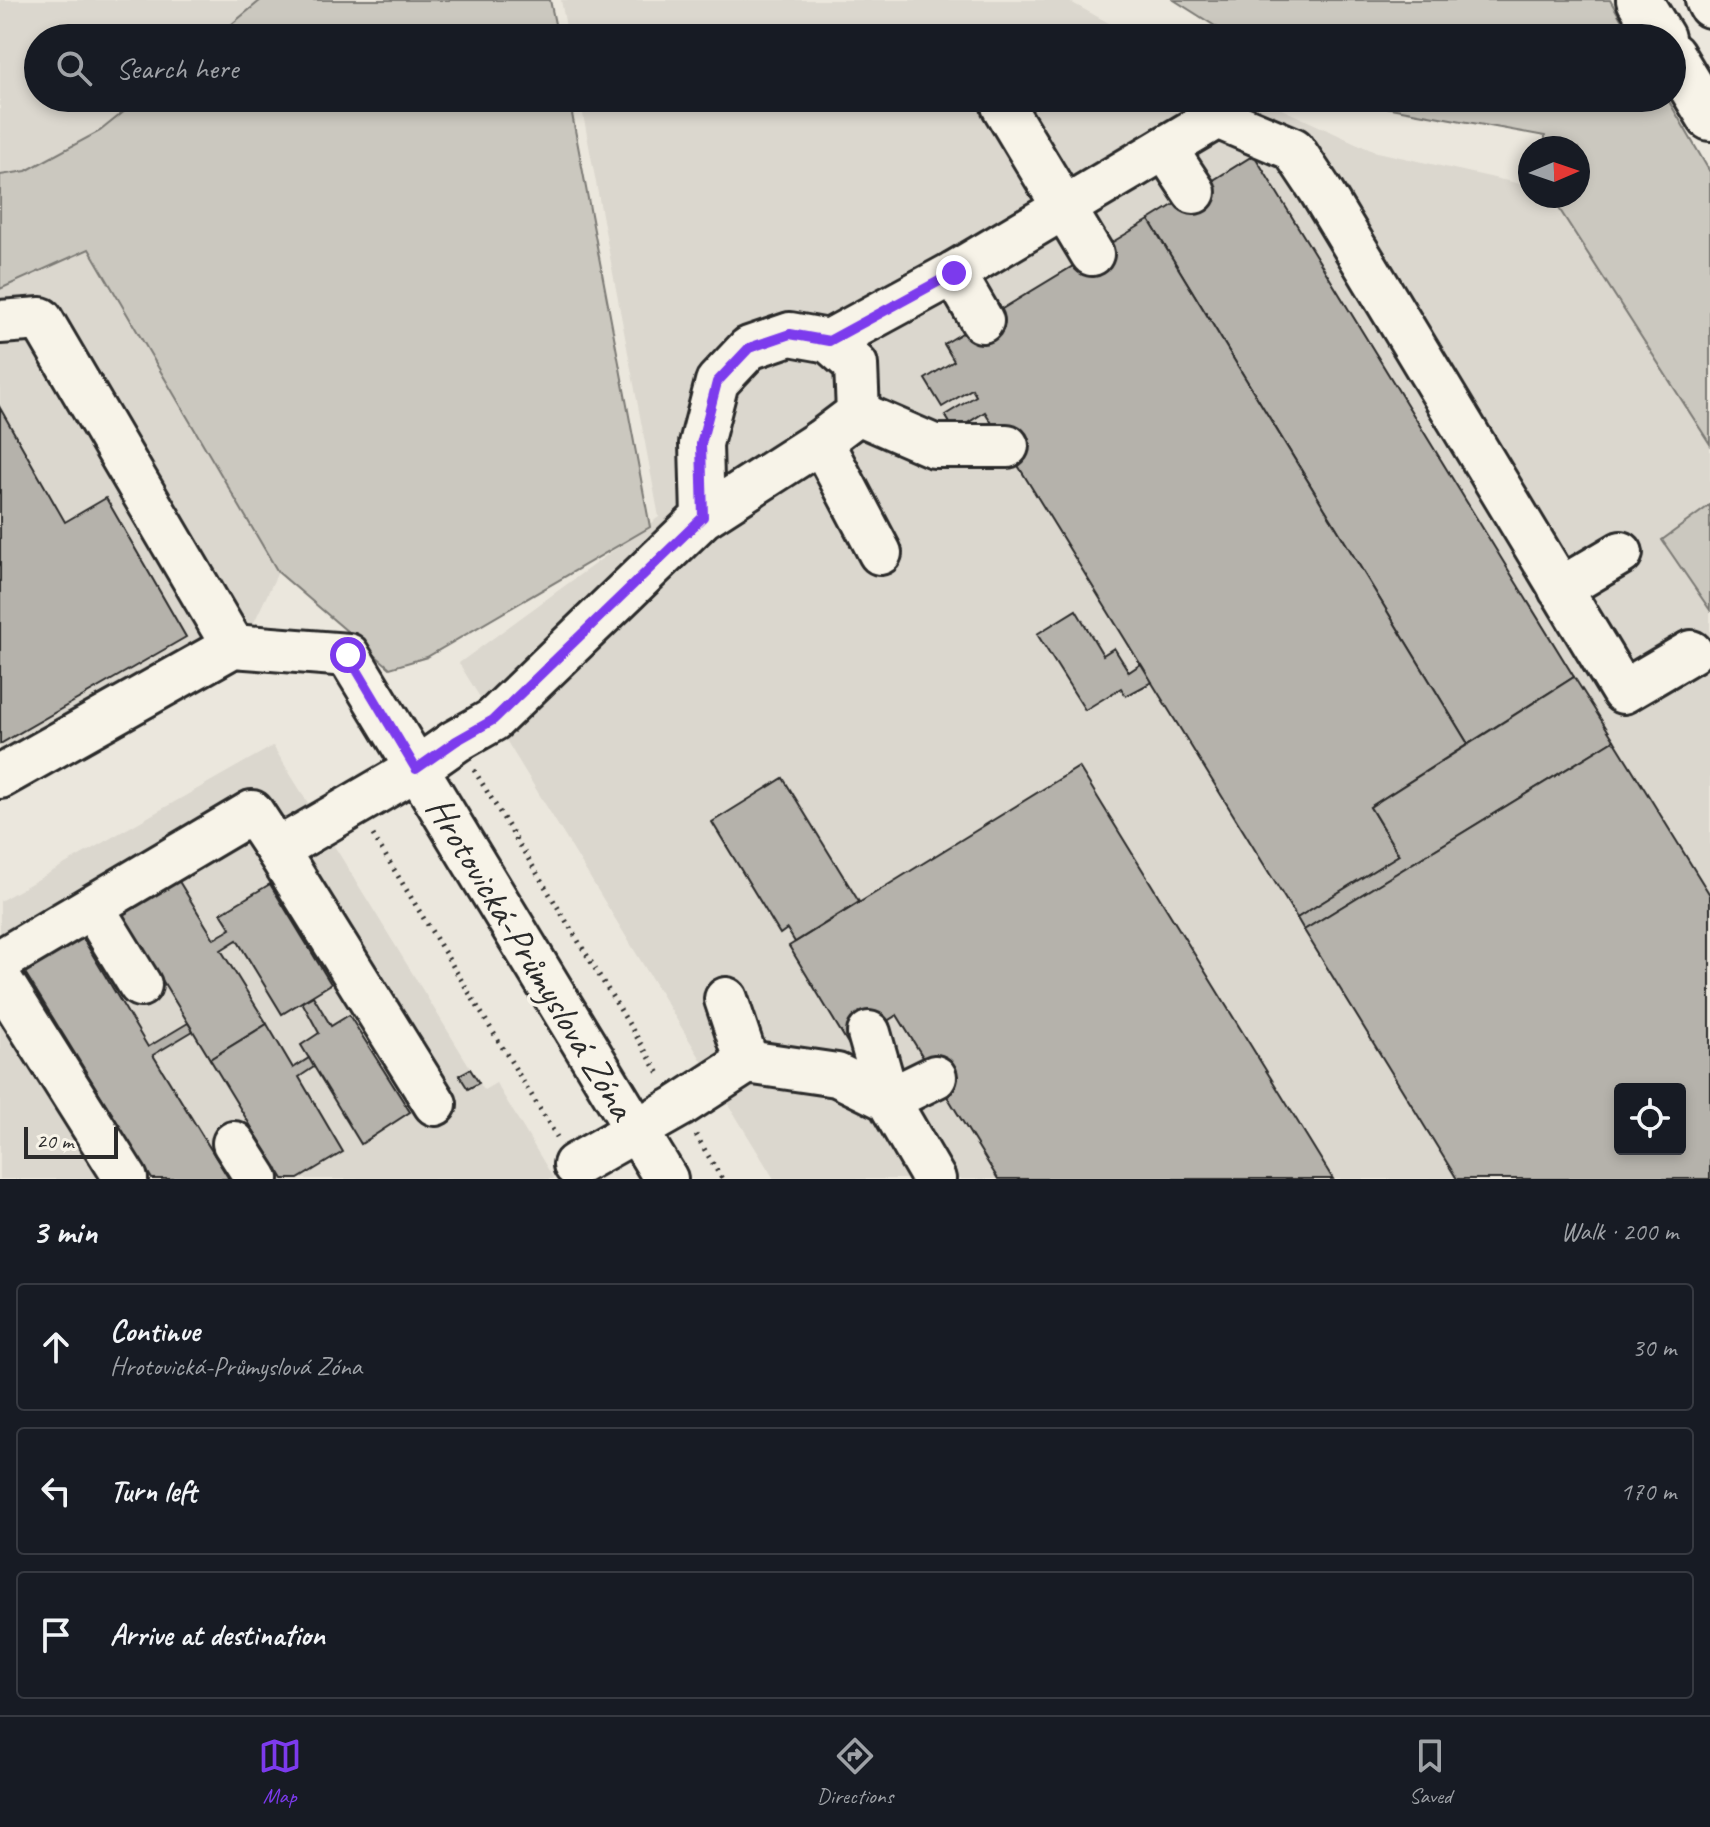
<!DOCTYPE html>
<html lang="en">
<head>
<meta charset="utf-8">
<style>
  :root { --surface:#171b24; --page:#20242c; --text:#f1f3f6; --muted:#9ea1a6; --line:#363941; --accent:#7c3aed }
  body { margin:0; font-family:Caveat,sans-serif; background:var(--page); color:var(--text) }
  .controls { position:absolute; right:24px; bottom:24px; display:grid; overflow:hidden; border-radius:8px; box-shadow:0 4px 12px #0003 }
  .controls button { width:72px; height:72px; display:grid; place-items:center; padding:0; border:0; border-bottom:2px solid var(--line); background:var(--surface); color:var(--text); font:40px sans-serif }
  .compass { position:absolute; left:1518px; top:136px; width:72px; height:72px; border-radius:50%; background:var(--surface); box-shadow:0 4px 12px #0003; rotate:88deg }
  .scale { position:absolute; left:24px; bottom:20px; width:94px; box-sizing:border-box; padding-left:8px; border:4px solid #2b2b2b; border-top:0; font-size:22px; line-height:28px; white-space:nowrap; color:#2b2b2b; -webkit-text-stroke:6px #f7f3e8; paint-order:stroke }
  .stop { position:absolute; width:24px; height:24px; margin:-18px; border:6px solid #7c3aed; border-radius:50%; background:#fff }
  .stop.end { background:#7c3aed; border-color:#fff; box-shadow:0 2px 8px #0008 }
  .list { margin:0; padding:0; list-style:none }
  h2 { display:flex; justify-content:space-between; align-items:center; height:104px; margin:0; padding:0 32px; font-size:34px }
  h2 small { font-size:26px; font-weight:400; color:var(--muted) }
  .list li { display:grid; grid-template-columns:52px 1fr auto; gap:24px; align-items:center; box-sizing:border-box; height:128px; margin:0 16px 16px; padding:0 16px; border:2px solid var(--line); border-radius:8px }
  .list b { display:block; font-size:30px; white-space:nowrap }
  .list p { margin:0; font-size:26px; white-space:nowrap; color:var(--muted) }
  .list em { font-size:26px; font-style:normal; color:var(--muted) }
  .icon { flex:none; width:44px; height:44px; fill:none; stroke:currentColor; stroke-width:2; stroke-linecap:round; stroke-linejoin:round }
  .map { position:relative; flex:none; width:1710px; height:1179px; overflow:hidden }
  .search { position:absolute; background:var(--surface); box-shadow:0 4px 12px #0003; left:24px; right:24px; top:24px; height:88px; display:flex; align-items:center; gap:20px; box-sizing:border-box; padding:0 28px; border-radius:44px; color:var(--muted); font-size:30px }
  .sheet { height:536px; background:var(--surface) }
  nav { display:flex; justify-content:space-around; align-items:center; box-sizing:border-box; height:112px; border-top:2px solid var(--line); background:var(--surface); font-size:22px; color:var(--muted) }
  nav a { display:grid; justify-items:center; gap:4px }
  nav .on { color:var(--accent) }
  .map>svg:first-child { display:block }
  .built { fill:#dbd7ce; fill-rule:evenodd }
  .green { fill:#cbc8bf; stroke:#7b7a75; stroke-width:2 }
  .building { fill:#b5b2ab; stroke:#2b2b2b; stroke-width:2; fill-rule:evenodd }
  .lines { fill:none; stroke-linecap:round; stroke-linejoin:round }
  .minor-casing { stroke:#2b2b2b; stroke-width:48 }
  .major-casing { stroke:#2b2b2b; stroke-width:50 }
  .path { stroke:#2b2b2b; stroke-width:5; stroke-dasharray:2 6; stroke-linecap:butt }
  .minor { stroke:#f7f3e8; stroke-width:42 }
  .major { stroke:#f7f3e8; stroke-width:44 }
  .route { stroke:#7c3aed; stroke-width:10 }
  .labels { text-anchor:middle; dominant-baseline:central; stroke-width:7; stroke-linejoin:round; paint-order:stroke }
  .street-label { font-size:38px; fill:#2b2b2b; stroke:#f7f3e8 }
</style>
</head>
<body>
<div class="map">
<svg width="1710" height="1179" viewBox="0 0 1710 1179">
  <rect width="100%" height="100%" fill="#ebe7dd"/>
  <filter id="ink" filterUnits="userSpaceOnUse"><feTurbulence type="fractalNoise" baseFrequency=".0125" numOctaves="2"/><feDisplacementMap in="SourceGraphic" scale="16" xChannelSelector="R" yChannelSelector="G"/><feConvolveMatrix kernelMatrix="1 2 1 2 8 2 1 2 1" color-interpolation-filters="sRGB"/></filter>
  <g filter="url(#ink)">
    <g class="built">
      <polygon points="0,0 261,0 215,38 38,38 38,98 141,98 100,131 26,171 0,175"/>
      <polygon points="561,0 1067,0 1136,38 568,38"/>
      <path d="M580 98H1258L1373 151 1530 186V196H1551L1710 444V505L1662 541 1710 610V1179H774L459 663 659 517ZM1620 1089H1680V1149H1620Z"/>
      <polygon points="88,249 278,572 236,660 0,797 0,289"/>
      <polygon points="273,746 484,1090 496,1083 554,1179 0,1179 0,901"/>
    </g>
    <g class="green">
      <polygon points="261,0 550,0 558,38 215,38"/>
      <polygon points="1174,0 1610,0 1632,38 1234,38"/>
      <polygon points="141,98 569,98 650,527 427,657 390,668 278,572 89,249 0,289 0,175 26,171 100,131"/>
      <polygon points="1363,98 1667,98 1710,172 1710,444 1551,196 1578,196 1578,148 1545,148 1545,136 1385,107"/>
      <polygon points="1710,505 1710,610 1662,540"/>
    </g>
    <g class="building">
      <polygon points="1254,155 1574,677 1468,744 1149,220"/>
      <polygon points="1149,220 1468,744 1370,807 1399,855 1297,918 985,412 955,431 945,415 976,396 972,389 942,407 925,379 954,361 944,344"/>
      <polygon points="0,408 65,522 106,498 186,637 0,744"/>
      <polygon points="1076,610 1103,655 1114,648 1129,672 1141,664 1152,682 1126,696 1121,688 1085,710 1037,634"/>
      <polygon points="1574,677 1614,740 1304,930 1297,918 1399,855 1370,807"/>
      <path d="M1614 740 1710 895V1179H1457L1304 930ZM1620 1089H1680V1149H1620Z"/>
      <polygon points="1079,767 1333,1179 998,1179 897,1015 849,1045 789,946"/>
      <polygon points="783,778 859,902 795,942 787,929 780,934 712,822"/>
      <polygon points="177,878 214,939 231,929 221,913 270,884 331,984 282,1014 237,940 221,950 267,1024 210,1059 121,912"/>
      <polygon points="82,937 148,1047 188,1023 193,1031 153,1055 229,1179 152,1179 24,971"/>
      <polygon points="313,996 331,1026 349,1015 410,1112 361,1144 301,1045 319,1033 302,1002"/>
      <polygon points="267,1024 293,1068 309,1058 314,1067 299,1077 343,1152 298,1179 283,1179 210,1059"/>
      <polygon points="470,1069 479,1083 468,1089 459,1075"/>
    </g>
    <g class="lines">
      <g class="minor-casing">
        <g id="minor">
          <polyline points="1707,0 1710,6"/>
          <polyline points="1003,106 1092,254"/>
          <polyline points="1165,148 1194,192"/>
          <polyline points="954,273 982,321"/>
          <polyline points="0,322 41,319 233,646"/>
          <polyline points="829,341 954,273 1217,117 1293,149 1319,188 1623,692 1691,652"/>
          <polyline points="858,413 934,446 1007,446"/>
          <polyline points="821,441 880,553"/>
          <polyline points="1560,589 1621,553"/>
          <polyline points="0,777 233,646 348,655 666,1179"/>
          <polyline points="92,907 140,985"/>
          <polyline points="0,961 252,812 277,850"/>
          <polyline points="0,979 126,1179"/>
          <polyline points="726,999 747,1062"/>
          <polyline points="869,1033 888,1100 935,1077"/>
          <polyline points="435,1104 277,850 416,769 456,741 493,720 703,517 821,441 858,413 856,365 829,341 790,334 749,348 717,382 701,444 703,517"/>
          <polyline points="234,1143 257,1179"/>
          <polyline points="575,1165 679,1106 747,1062 837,1075 888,1100 934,1179"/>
        </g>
      </g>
      <g class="major-casing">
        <g id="major">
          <polyline points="1639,0 1662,38"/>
          <polyline points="1672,55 1710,118"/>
        </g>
      </g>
      <g class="path">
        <polyline points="474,770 660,1075"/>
        <polyline points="373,835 557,1137"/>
        <polyline points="696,1135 722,1179"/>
      </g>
      <use href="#minor" class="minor"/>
      <use href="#major" class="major"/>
    </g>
  </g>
  <g class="lines" filter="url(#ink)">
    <polyline class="route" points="348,655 416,769 456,741 493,720 703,517 701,444 717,382 749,348 790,334 829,341 954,273"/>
  </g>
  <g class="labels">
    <g class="street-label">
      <text transform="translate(531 958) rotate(59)">Hrotovická-Průmyslová Zóna</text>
    </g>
  </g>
</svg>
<div class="controls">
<button><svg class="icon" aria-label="locate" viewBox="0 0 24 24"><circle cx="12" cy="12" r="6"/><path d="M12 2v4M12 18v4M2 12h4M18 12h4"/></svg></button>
</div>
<svg class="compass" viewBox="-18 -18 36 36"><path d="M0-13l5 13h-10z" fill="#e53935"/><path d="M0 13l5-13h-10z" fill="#9ea1a6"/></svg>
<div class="scale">20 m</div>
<div class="stop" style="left:348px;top:655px"></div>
<div class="stop end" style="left:954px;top:273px"></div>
<div class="search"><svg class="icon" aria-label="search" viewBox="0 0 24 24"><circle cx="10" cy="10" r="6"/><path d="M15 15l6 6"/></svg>Search here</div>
</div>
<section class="sheet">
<h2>3 min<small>Walk · 200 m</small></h2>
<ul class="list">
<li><svg class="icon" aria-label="ahead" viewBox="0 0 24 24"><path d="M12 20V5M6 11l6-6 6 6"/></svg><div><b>Continue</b><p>Hrotovická-Průmyslová Zóna</p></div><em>30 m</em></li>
<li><svg class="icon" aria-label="left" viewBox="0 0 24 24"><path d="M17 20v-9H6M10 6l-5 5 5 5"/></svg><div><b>Turn left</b></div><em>170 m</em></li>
<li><svg class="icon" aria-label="arrive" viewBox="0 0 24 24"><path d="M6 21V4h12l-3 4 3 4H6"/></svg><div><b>Arrive at destination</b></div></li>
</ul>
</section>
<nav>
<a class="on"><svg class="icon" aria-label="map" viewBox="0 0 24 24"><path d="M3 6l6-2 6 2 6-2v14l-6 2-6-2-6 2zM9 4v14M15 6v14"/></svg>Map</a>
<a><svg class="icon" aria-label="directions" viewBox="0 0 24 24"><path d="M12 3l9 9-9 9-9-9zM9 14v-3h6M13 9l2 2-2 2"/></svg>Directions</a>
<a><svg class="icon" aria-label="saved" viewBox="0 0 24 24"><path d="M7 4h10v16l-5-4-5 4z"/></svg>Saved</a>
</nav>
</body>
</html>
